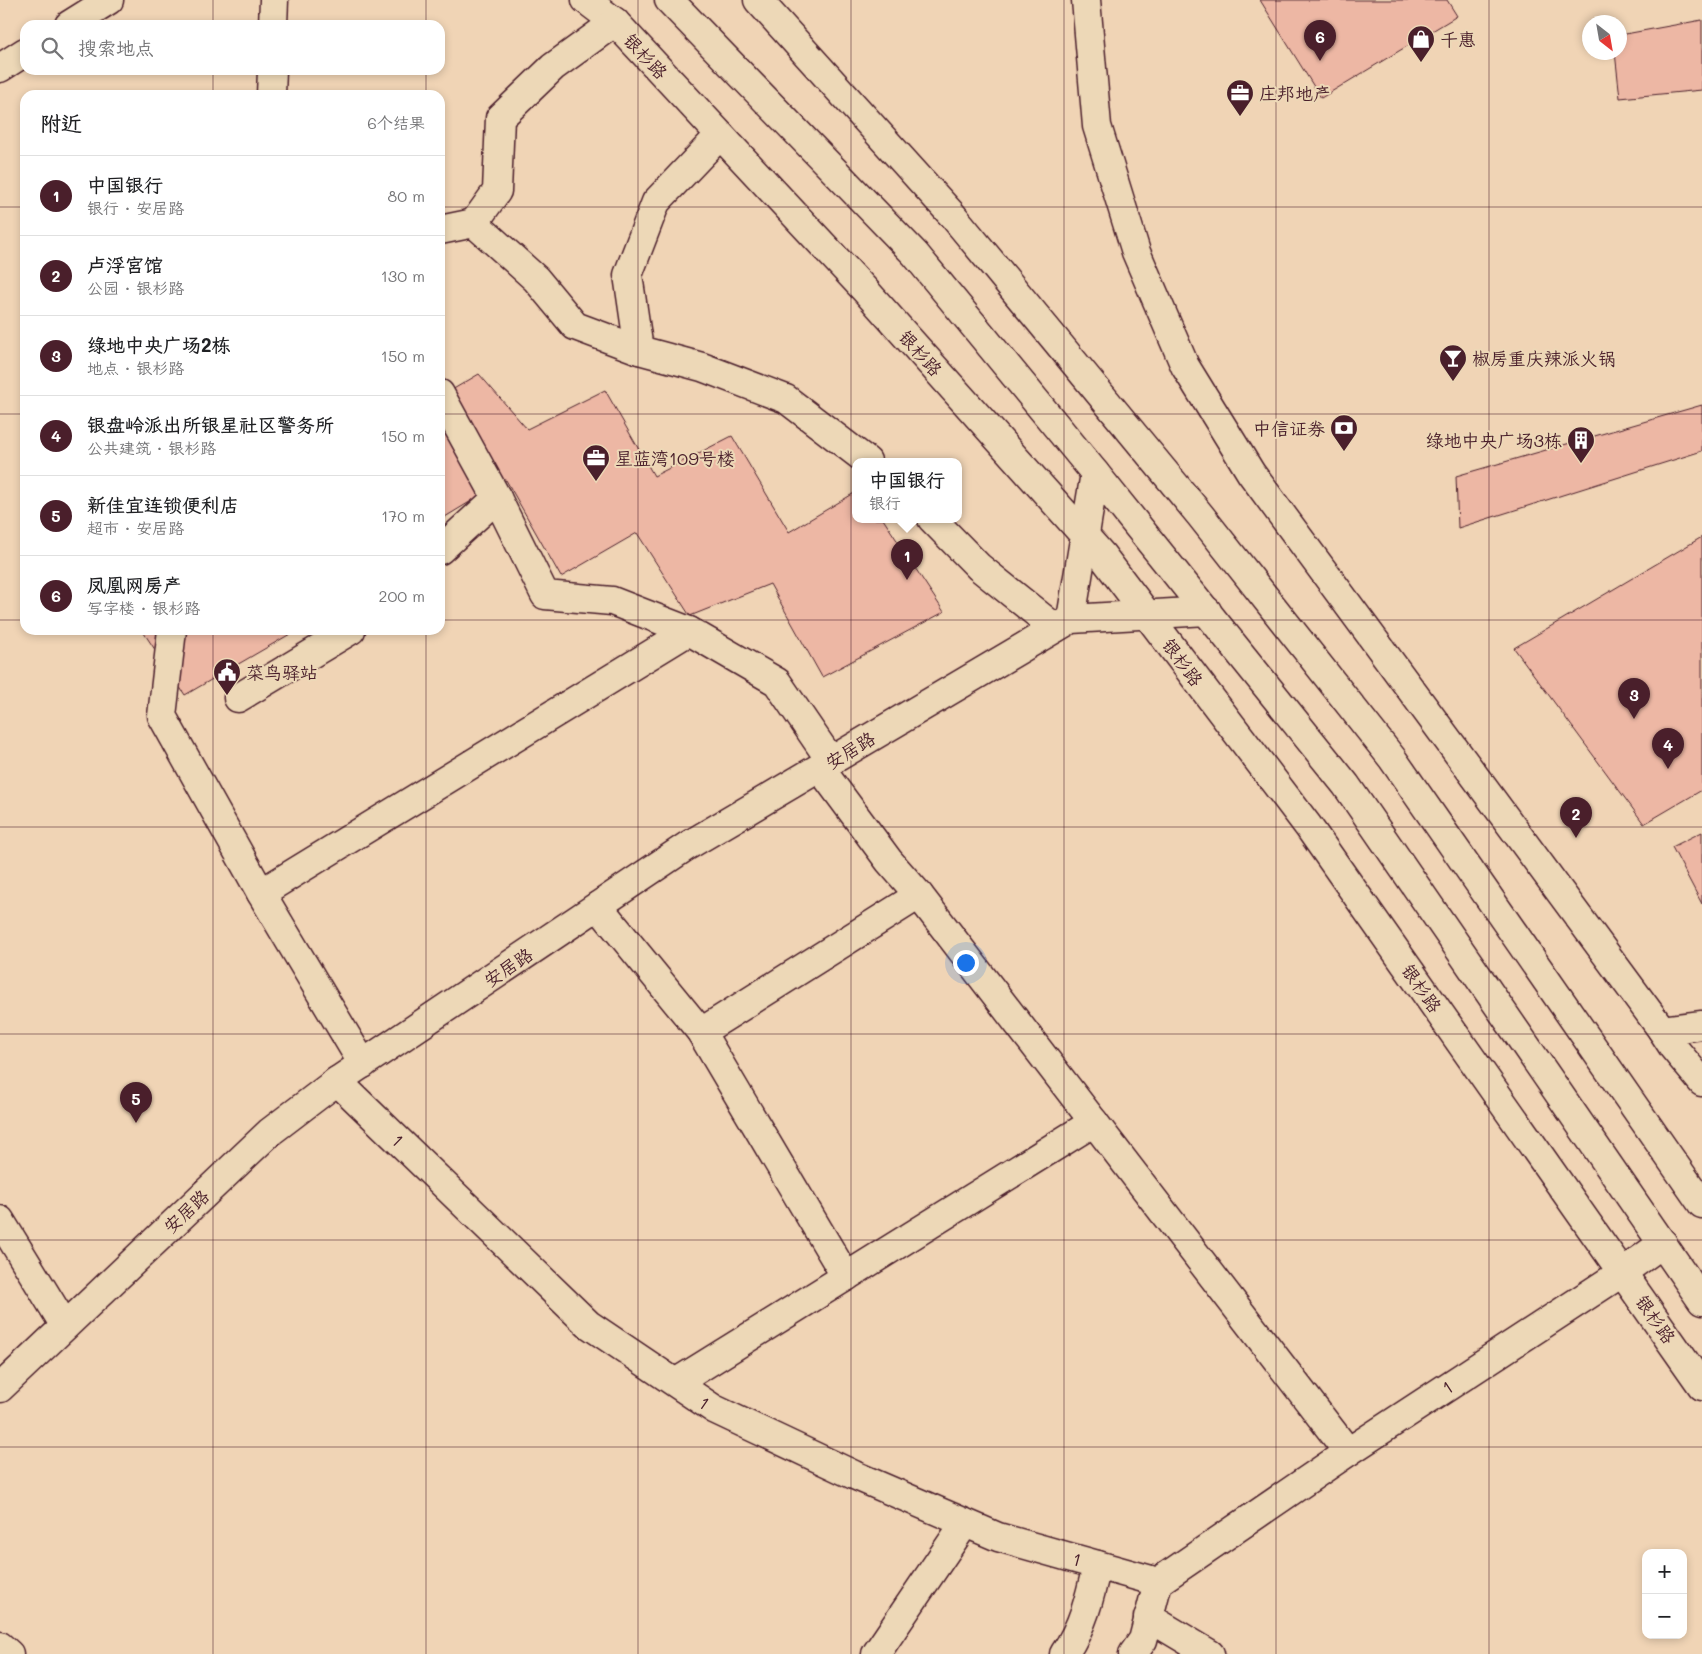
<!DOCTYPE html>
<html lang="zh">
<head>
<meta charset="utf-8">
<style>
  :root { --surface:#fff; --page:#f2f2f2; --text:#202124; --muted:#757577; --line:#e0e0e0; --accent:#4a1f2b }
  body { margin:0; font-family:Mali,"LXGW WenKai TC",sans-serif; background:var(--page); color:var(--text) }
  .controls { position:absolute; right:15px; bottom:15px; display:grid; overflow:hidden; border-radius:10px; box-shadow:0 2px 8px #0003 }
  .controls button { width:45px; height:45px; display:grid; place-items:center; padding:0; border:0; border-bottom:1px solid var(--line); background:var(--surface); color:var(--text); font:25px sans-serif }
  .compass { position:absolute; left:1582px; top:15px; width:45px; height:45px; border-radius:50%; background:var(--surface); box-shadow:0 2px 8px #0003; rotate:149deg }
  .you { position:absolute; left:965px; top:962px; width:18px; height:18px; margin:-12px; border:4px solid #fff; border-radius:50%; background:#1a73e8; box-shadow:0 0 0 8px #1a73e833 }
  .badge { display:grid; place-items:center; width:32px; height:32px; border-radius:50%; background:var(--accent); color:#fff; font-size:16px; font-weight:700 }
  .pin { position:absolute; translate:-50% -41px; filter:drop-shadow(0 1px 2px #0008) }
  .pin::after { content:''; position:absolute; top:26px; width:18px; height:15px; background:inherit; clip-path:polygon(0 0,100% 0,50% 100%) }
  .popup { position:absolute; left:852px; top:458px; width:110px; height:65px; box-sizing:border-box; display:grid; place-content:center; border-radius:10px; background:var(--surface); filter:drop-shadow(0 1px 4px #0005); font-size:16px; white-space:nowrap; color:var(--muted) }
  .popup b { font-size:19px; color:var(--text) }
  .popup::after { content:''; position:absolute; left:50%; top:100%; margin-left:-10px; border:10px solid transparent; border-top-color:var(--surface) }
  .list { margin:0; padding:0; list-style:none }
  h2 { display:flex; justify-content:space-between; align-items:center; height:65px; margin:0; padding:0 20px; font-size:21px }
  h2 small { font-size:16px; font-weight:400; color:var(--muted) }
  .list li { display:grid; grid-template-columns:32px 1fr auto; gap:15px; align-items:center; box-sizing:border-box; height:80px; padding:0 20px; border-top:1px solid var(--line) }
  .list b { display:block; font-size:19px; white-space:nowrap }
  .list p { margin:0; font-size:16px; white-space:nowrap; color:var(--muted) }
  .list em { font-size:16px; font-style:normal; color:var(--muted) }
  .icon { flex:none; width:28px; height:28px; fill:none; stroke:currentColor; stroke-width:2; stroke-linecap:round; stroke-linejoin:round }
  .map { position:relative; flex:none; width:1702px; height:1654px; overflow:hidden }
  .search { position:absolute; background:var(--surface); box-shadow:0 2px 8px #0003; left:20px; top:20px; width:425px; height:55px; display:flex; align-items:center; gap:12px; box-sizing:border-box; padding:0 18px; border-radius:15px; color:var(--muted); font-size:19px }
  .panel { position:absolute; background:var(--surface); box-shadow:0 2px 8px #0003; left:20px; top:90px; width:425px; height:545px; border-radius:15px }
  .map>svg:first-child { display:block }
  .building { fill:#edb7a4; stroke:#4a1f2b }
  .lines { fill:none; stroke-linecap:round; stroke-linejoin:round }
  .minor-casing { stroke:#4a1f2b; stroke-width:31 }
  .major-casing { stroke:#4a1f2b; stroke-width:31 }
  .minor { stroke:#edd8b7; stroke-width:28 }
  .major { stroke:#edd8b7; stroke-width:28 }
  .grid { fill:none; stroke:#4a1f2b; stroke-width:1; stroke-opacity:0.55 }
  .labels { text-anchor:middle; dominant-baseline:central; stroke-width:4; stroke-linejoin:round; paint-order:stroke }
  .poi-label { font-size:18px; fill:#4a1f2b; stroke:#edd8b7; text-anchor:start }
  .street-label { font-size:18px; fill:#4a1f2b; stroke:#edd8b7 }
</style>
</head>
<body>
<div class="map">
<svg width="1702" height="1654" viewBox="0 0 1702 1654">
  <rect width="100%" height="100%" fill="#f0d4b5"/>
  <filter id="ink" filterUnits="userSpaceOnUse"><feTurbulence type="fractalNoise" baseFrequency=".02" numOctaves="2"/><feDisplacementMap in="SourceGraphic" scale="10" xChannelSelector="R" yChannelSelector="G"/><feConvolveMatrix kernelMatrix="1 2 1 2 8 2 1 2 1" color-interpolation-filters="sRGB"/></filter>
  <g filter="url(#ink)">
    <g class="building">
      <polygon points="1260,0 1447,0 1457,16 1321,98"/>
      <polygon points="1702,20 1702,90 1620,98 1615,52 1620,52 1620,35"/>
      <polygon points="479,374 527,429 605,390 654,476 732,436 789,532 856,492 856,519 883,519 944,612 822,677 770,584 690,616 637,533 561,577 506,480 440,520 440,397"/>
      <polygon points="1702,405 1702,451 1458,528 1456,476"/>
      <polygon points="1702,537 1702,790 1644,824 1514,648"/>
      <polygon points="142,630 297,630 185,695"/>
      <polygon points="1702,832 1702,904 1672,847"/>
    </g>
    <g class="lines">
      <g class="minor-casing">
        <g id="minor">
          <polyline points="586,0 615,22 865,290 1101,554 1308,826 1702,1386"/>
          <polyline points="1086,0 1097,126 1136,252 1185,366 1251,473 1662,1030 1673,1047 1702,1082"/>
          <polyline points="273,25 274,0"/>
          <polyline points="271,95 272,70"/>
          <polyline points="720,135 656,202 628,275 639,350 702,367 786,399 867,461"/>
          <polyline points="474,223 497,191 500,118 553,67 615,22"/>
          <polyline points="440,230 474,223 536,279 575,326 639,350"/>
          <polyline points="440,394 497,498 545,595 612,601 689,631 777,682 831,761"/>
          <polyline points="932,519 979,567 1055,628"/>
          <polyline points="440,550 497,498"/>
          <polyline points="172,630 162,716 261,893"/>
          <polyline points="238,698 351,630"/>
          <polyline points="820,768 889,861 919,895 1348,1452"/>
          <polyline points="598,906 701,1032 846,1277"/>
          <polyline points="1662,1030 1702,1025"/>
          <polyline points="701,1032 919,895"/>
          <polyline points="363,1064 261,893 689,631"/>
          <path id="s1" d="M337 1081 588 1324 714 1409 854 1475 998 1537 1158 1582"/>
          <polyline points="0,1220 65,1326"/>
          <polyline points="677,1382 1094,1122"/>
          <polyline points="1148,1617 1210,1654"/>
          <polyline points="0,1646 9,1654"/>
          <polyline points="876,1654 965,1523"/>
          <path d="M1064 1654C1083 1627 1090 1597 1097 1565"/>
          <path id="s2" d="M1133 1654 1143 1640 1158 1582 1348 1452 1623 1272 1663 1243"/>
        </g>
      </g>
      <g class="major-casing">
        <g id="major">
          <polyline points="669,0 915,254 1095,473 1346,785 1702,1301"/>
          <polyline points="758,0 954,217 1200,515 1392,758 1702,1204"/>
          <polyline points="69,25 109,0"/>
          <polyline points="0,68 25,52"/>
          <polyline points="1071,619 1095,473"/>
          <polyline points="0,1388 270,1132 337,1081 687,846 1071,619 1207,611"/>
        </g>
      </g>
      <use href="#minor" class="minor"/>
      <use href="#major" class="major"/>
    </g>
  </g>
  <path class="grid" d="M213 0V25M426 0V25M638 0V1654M851 0V1654M1064 0V1654M1276 0V1654M1489 0V1654M213 70V95M426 70V95M0 207H25M440 207H1702M0 414H25M440 414H1702M0 620H25M440 620H1702M213 630V1654M426 630V1654M0 827H1702M0 1034H1702M0 1240H1702M0 1447H1702"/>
  <defs>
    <g id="shop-pin" transform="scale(1.4375)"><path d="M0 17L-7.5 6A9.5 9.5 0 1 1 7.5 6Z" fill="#4a1f2b" stroke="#edd8b7"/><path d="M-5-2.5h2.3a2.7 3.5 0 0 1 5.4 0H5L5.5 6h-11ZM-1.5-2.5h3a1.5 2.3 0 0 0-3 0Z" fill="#fff"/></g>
    <g id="office-pin" transform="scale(1.4375)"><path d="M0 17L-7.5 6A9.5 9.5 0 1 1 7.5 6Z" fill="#4a1f2b" stroke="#edd8b7"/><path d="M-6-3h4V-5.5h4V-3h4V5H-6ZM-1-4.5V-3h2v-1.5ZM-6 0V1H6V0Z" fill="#fff"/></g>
    <g id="bar-pin" transform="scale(1.4375)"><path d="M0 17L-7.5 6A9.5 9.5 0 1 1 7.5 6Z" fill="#4a1f2b" stroke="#edd8b7"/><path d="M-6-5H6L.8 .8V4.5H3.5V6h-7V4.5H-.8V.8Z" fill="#fff"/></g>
    <g id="bank-pin" transform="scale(1.4375)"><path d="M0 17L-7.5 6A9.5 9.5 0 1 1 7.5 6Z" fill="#4a1f2b" stroke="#edd8b7"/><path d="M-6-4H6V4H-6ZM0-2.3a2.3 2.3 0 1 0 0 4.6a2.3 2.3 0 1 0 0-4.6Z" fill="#fff"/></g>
    <g id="building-pin" transform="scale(1.4375)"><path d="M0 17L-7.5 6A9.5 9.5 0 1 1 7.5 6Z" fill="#4a1f2b" stroke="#edd8b7"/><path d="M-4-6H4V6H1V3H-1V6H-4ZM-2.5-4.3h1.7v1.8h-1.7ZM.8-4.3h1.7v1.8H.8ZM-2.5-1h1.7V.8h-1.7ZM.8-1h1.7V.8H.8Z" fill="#fff"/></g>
    <g id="civic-pin" transform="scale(1.4375)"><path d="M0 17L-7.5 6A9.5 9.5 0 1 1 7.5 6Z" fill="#4a1f2b" stroke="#edd8b7"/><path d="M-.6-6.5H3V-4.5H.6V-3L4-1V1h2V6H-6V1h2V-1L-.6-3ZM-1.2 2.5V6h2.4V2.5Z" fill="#fff"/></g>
  </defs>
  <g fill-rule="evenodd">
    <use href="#shop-pin" x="1421" y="39"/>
    <use href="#office-pin" x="1240" y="93"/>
    <use href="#bar-pin" x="1453" y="358"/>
    <use href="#bank-pin" x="1344" y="428"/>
    <use href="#building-pin" x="1581" y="440"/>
    <use href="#office-pin" x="596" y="458"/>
    <use href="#civic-pin" x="227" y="672"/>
  </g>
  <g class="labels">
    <g class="poi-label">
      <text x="1440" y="39">千惠</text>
      <text x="1259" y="93">庄邦地产</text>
      <text x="1472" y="358">椒房重庆辣派火锅</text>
      <text x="1325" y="428" text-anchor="end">中信证券</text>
      <text x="1562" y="440" text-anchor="end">绿地中央广场3栋</text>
      <text x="615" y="458">星蓝湾109号楼</text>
      <text x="246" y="672">菜鸟驿站</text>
    </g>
    <g class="street-label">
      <text transform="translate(646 56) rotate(47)">银杉路</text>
      <text transform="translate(921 353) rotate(48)">银杉路</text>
      <text transform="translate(1183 662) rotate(53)">银杉路</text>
      <text transform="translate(850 750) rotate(-31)">安居路</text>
      <text transform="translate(508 967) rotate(-34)">安居路</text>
      <text transform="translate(1422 988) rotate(55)">银杉路</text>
      <text stroke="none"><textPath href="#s1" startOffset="85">1</textPath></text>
      <text transform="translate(186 1211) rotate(-43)">安居路</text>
      <text transform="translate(1656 1319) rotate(55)">银杉路</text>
      <text stroke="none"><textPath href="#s2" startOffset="426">1</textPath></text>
      <text stroke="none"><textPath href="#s1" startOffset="490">1</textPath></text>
      <text stroke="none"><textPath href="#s1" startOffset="895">1</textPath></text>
    </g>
  </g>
</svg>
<div class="controls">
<button>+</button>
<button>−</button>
</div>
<svg class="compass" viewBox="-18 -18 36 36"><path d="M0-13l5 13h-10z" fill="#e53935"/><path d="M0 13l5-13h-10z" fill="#757577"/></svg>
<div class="you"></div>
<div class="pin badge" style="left:907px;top:580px">1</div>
<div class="popup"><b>中国银行</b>银行</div>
<div class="pin badge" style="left:1576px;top:838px">2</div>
<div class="pin badge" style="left:1634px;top:719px">3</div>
<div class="pin badge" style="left:1668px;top:769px">4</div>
<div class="pin badge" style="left:136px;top:1123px">5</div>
<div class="pin badge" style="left:1320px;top:61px">6</div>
<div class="search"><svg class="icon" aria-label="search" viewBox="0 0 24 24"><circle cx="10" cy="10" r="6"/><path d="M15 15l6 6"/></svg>搜索地点</div>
<section class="panel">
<h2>附近<small>6个结果</small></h2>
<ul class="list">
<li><span class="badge">1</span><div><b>中国银行</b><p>银行 · 安居路</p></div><em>80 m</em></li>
<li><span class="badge">2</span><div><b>卢浮宫馆</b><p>公园 · 银杉路</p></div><em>130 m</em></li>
<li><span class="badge">3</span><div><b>绿地中央广场2栋</b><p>地点 · 银杉路</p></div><em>150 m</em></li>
<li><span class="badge">4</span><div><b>银盘岭派出所银星社区警务所</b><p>公共建筑 · 银杉路</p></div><em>150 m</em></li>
<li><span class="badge">5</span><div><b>新佳宜连锁便利店</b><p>超市 · 安居路</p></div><em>170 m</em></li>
<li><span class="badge">6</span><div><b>凤凰网房产</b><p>写字楼 · 银杉路</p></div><em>200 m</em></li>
</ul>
</section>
</div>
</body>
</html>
